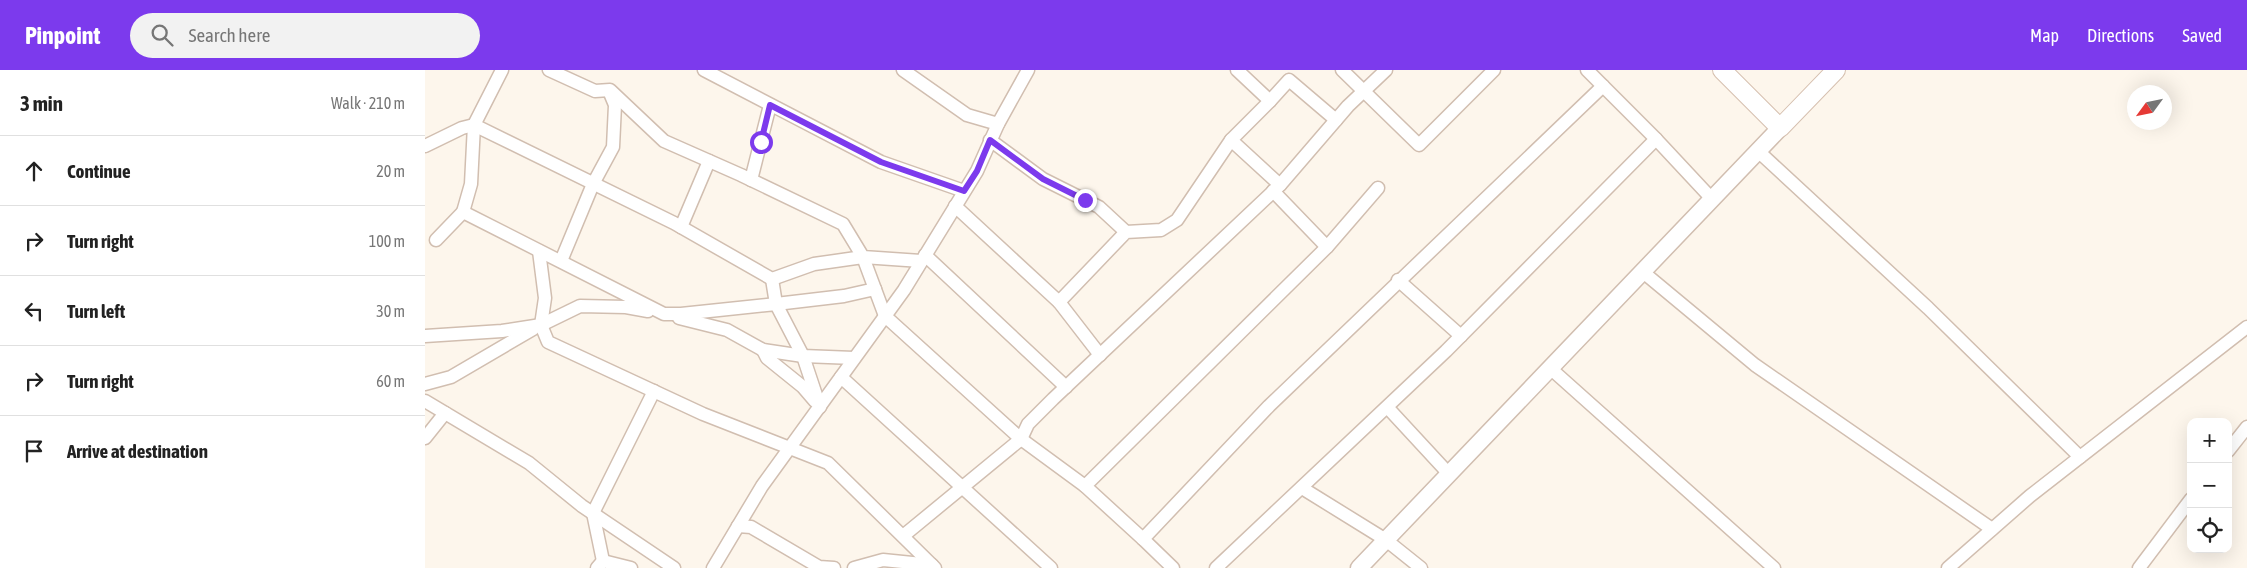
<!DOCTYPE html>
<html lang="en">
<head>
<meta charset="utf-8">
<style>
  :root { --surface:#fff; --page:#f2f2f2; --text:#222; --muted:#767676; --line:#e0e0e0; --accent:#7c3aed }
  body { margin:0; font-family:"Asap Condensed",sans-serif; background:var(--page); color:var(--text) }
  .controls { position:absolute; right:15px; bottom:15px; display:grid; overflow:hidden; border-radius:10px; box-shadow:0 5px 20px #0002 }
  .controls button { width:45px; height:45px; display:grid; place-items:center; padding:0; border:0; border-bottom:1px solid var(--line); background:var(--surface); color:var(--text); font:25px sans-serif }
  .compass { position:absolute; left:1702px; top:15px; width:45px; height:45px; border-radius:50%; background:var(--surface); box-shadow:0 5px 20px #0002; rotate:237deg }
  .stop { position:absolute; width:15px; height:15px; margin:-11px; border:4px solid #7c3aed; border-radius:50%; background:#fff }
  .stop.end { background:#7c3aed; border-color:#fff; box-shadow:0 1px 5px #0008 }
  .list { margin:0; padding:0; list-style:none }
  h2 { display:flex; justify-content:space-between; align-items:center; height:65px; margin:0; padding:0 20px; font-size:21px }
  h2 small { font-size:16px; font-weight:400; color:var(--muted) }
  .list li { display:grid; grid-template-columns:32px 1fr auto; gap:15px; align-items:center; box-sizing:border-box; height:70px; padding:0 20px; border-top:1px solid var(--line) }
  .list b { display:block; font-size:19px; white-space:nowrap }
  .list em { font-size:16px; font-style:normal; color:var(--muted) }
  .icon { flex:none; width:28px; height:28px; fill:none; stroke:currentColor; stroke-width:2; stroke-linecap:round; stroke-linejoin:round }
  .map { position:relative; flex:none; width:1822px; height:498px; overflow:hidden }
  header { display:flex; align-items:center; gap:30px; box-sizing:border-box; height:70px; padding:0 25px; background:var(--accent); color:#fff }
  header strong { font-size:24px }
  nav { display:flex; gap:28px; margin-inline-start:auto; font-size:18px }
  .search { width:350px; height:45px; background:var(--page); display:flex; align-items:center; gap:12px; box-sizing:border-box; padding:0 18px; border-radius:28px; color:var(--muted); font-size:19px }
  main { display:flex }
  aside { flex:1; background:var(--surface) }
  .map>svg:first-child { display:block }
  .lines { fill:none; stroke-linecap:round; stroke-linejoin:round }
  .minor-casing { stroke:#d1beb0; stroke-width:15 }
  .tertiary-casing { stroke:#d1beb0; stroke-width:19 }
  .secondary-casing { stroke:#d6c0b0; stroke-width:20 }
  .minor { stroke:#fff; stroke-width:12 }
  .tertiary { stroke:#fff; stroke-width:16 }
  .secondary { stroke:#fff; stroke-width:18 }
  .route { stroke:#7c3aed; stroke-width:6 }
</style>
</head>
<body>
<header>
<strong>Pinpoint</strong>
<div class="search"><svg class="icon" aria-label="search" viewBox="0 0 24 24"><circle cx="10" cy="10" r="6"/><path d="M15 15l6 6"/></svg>Search here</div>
<nav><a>Map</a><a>Directions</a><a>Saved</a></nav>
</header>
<main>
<aside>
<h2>3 min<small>Walk · 210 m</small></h2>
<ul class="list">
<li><svg class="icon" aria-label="ahead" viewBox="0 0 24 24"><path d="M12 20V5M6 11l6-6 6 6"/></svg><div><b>Continue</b></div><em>20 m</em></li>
<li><svg class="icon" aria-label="right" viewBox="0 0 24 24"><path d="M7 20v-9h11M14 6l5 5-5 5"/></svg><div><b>Turn right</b></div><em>100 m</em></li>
<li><svg class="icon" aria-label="left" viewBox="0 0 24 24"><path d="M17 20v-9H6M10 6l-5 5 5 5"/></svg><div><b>Turn left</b></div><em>30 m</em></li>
<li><svg class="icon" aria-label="right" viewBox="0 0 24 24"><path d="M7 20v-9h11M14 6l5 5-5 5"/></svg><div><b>Turn right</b></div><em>60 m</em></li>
<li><svg class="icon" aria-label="arrive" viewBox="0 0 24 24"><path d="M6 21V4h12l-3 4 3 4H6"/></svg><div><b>Arrive at destination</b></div></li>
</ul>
</aside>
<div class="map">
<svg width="1822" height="498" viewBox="0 0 1822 498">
  <rect width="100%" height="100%" fill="#fdf6ec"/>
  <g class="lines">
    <g class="minor-casing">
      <g id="minor">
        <polyline points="77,0 49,55 46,114 38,142 239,244 256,244 351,234 378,286 395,337"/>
        <polyline points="124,0 170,21 185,20 239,71 316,105 418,154 438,187 496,191"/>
        <polyline points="279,0 456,92 539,121"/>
        <polyline points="478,0 542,45 573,54"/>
        <polyline points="812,0 845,31 864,10 911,50"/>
        <polyline points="917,0 994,75 1069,0"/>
        <polyline points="1162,0 1231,69"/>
        <polyline points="845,31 806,70 855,115"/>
        <polyline points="565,70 618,109 674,137 701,162"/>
        <polyline points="0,76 37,58 49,55 249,153 347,209 389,194 438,187 460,246 596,369 660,416"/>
        <polyline points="1333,81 1503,238 1655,387"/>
        <polyline points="326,110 345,35"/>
        <polyline points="848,121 902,177 953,118"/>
        <polyline points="530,136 634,232 701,162 736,160 752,150 806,70"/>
        <polyline points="256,157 284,91"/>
        <polyline points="11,170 38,142"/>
        <polyline points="114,181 120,228 116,255 123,272 278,344 403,393 510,498"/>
        <polyline points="500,185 641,317"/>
        <polyline points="136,191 168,114 188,77 190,35 185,23"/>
        <polyline points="1218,202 1330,295 1567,459"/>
        <polyline points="347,209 351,234 419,226 450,219"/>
        <polyline points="973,210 1036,266"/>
        <polyline points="634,232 675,285"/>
        <polyline points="254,248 302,260 338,280 378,286 429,288"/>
        <polyline points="0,266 77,261 116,255 155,236 201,237 223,241"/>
        <polyline points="338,280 342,288 378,317 390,331"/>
        <polyline points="1125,298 1349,498"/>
        <polyline points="416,307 626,498"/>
        <polyline points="0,314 26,307 108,259"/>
        <polyline points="0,331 104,393 157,436 249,498"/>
        <polyline points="963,338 1024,404"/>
        <polyline points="0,368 20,343"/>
        <polyline points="1803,381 1822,357"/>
        <polyline points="877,418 961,470 996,498"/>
        <polyline points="313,456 326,457 394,497 409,498"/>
        <polyline points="478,466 596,369 603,354 628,329 855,115 923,36 961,0"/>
        <polyline points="718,469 660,416 902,177"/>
        <polyline points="178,491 168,443 229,321"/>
        <polyline points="172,498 178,491 206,498"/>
        <polyline points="288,498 337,416 479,220 552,101 573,54 603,0"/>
        <polyline points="429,498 458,490 507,495"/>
        <polyline points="748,498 718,469 844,336 1178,16"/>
        <polyline points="791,498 1021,281 1231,69 1287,129"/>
        <polyline points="1523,498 1605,426 1822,257"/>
        <polyline points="1714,498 1766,429"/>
      </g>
    </g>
    <g class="tertiary-casing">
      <polyline id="tertiary" points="934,498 1355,58"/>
    </g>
    <g class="secondary-casing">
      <polyline id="secondary" points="1297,0 1355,58 1411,0"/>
    </g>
    <use href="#minor" class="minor"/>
    <use href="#tertiary" class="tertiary"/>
    <use href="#secondary" class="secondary"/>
  </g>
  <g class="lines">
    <polyline class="route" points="336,72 345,35 456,92 539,121 552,101 565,70 618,109 660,130"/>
  </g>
</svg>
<div class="controls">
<button>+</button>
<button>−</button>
<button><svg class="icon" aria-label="locate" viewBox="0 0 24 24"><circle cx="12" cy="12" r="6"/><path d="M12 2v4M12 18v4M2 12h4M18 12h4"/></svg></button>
</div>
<svg class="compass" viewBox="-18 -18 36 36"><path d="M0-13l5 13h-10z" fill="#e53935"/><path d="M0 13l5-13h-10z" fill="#767676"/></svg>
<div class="stop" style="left:336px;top:72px"></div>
<div class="stop end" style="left:660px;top:130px"></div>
</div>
</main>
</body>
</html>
